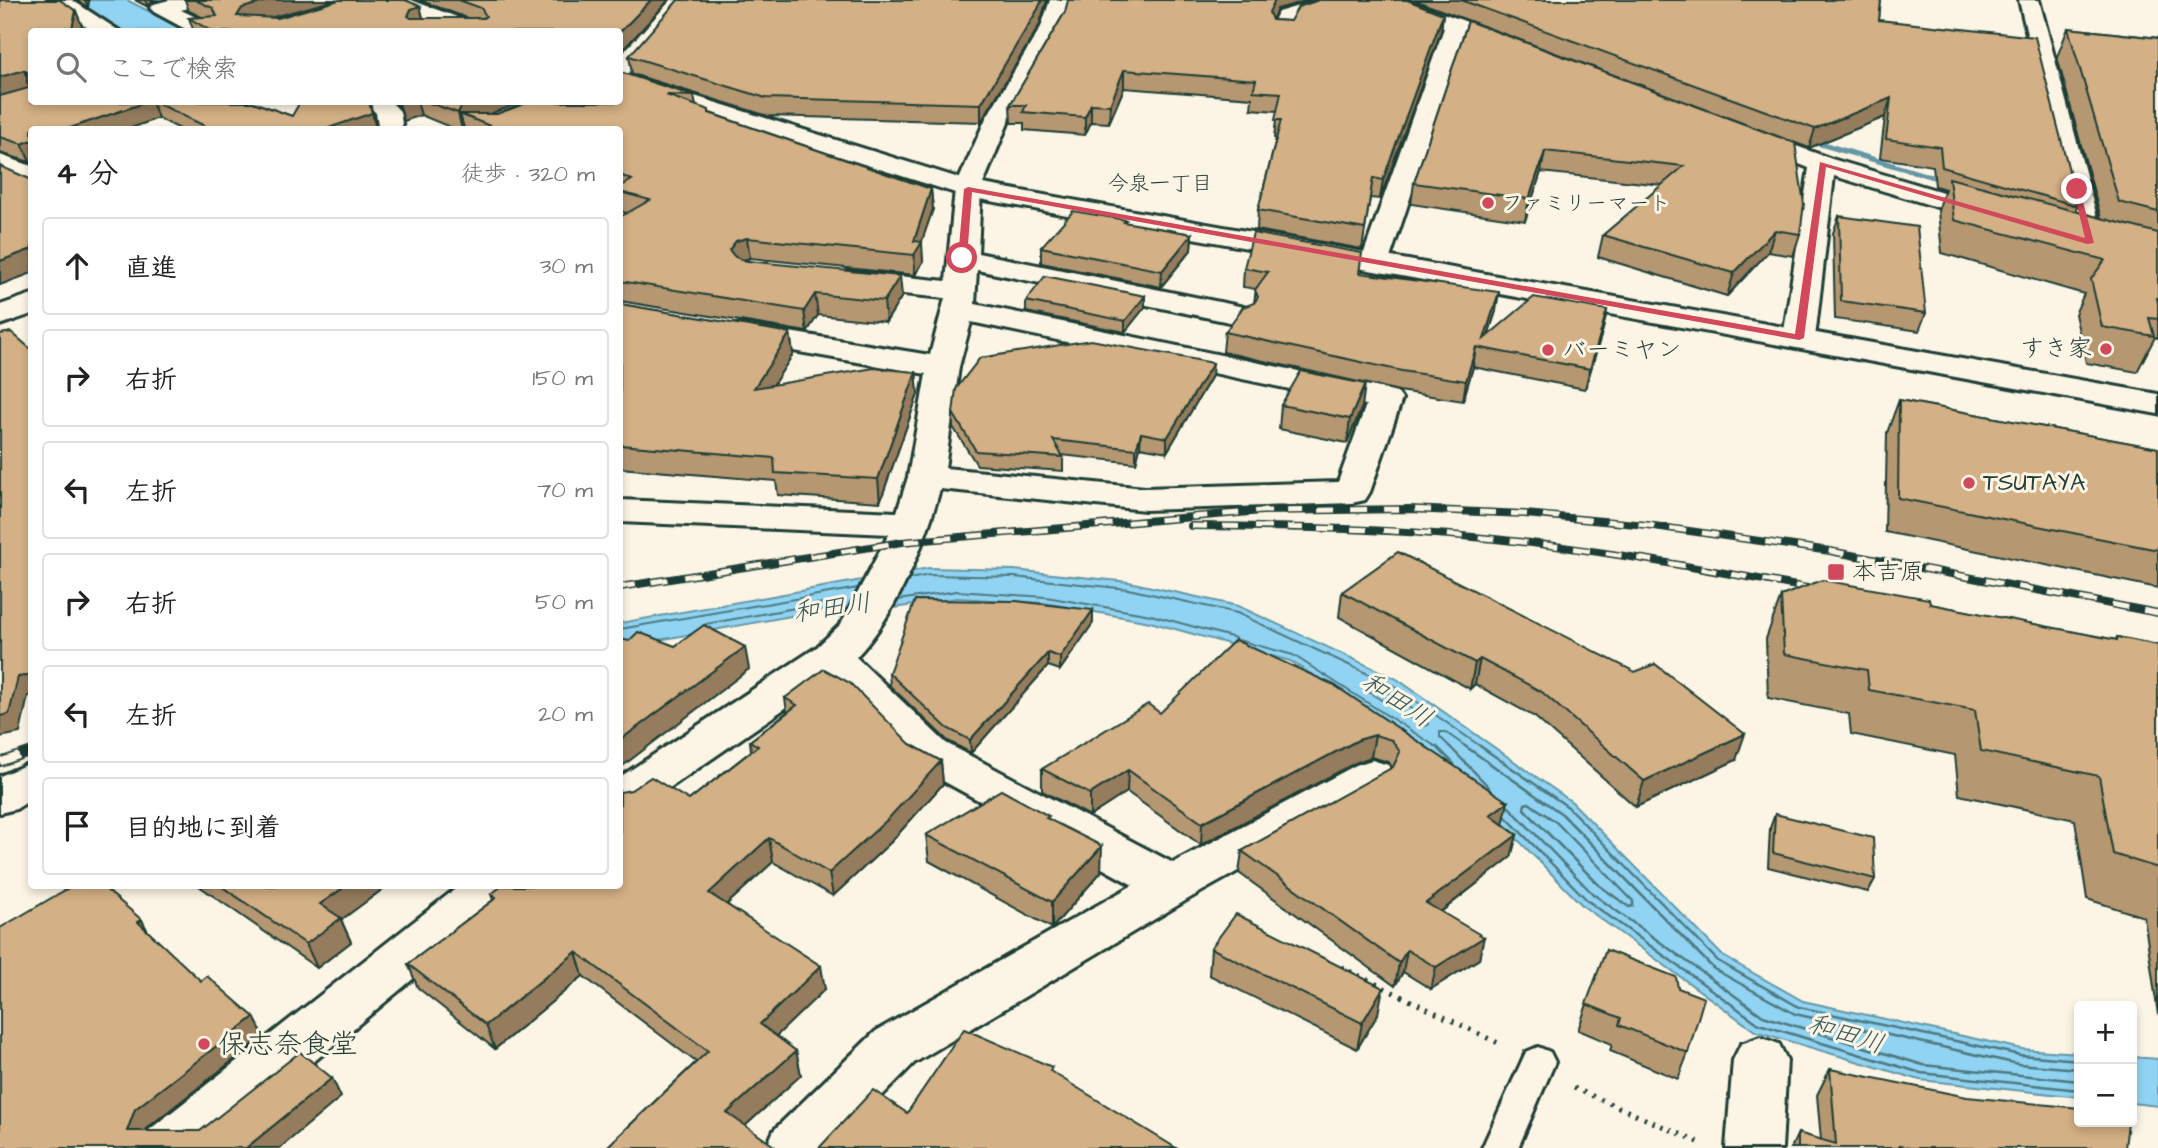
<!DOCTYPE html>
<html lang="ja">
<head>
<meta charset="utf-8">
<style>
  :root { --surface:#fff; --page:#f6f6f6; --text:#222; --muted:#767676; --line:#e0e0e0 }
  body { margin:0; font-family:"Architects Daughter","Klee One",sans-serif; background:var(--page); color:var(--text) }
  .controls { position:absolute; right:21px; bottom:21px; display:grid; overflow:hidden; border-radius:7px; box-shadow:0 4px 10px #0003 }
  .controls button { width:63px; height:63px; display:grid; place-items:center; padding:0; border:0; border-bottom:2px solid var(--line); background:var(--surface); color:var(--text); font:35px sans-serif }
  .stop { position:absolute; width:21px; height:21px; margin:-16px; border:5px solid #d1495b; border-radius:50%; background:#fff }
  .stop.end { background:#d1495b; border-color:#fff; box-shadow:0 2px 7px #0008 }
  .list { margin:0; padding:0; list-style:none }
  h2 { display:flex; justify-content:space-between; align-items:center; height:91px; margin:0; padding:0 28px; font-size:30px }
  h2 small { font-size:23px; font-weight:400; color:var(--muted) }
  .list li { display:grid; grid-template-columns:46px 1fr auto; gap:21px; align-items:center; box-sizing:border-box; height:98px; margin:0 14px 14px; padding:0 14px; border:2px solid var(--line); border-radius:7px }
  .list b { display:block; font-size:26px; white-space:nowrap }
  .list em { font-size:23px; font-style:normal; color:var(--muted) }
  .icon { flex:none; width:38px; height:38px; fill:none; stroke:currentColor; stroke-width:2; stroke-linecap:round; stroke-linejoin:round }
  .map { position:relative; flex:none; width:2158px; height:1148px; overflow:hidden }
  .search { position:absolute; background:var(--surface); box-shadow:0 4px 10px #0003; left:28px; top:28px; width:595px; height:77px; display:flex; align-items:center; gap:18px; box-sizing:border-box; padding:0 24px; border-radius:7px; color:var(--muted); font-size:26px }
  .panel { position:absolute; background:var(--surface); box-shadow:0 4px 10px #0003; left:28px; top:126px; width:595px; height:763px; border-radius:7px }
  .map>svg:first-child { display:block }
  .water { fill:#91d3f2; stroke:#6397a6; stroke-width:2 }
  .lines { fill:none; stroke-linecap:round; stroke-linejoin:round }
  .shore-far1 { stroke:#4d7980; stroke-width:2 }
  .shore { stroke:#4d7980; stroke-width:2.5 }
  .stream { fill:#6397a6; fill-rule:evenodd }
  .service-casing { stroke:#1f3d34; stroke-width:6 }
  .minor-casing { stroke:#1f3d34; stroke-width:6 }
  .tertiary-casing { stroke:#1f3d34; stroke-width:6 }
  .path { stroke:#1f3d34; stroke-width:5; stroke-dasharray:2.5 7; stroke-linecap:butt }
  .service { fill:#fcf5e5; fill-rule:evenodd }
  .minor { fill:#fcf5e5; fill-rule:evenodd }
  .tertiary { fill:#fcf5e5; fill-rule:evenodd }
  .rail-far1-casing { stroke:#1f3d34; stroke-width:8 }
  .rail-casing { stroke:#1f3d34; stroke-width:10 }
  .rail-far1 { stroke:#fcf5e5; stroke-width:5; stroke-dasharray:16; stroke-linecap:butt }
  .rail { stroke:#fcf5e5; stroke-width:7; stroke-dasharray:20; stroke-linecap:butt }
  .wall { fill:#b59772; stroke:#1f3d34; stroke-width:2 }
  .shaded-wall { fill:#947b5d; stroke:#1f3d34; stroke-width:2 }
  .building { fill:#d3b085; stroke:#1f3d34; stroke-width:2 }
  .route { fill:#d1495b }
  .poi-dot { fill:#d1495b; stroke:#fcf5e5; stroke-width:2.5 }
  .labels { text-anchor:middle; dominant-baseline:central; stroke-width:6; stroke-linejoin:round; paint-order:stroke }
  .far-neighbourhood-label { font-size:21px; fill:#1f3d34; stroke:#fcf5e5 }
  .far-poi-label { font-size:21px; fill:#1f3d34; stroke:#fcf5e5; text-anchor:start }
  .poi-label { font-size:24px; fill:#1f3d34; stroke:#fcf5e5; text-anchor:start }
  .water-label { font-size:26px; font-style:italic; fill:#365b5a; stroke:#fcf5e5 }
  .near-poi-label { font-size:28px; fill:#1f3d34; stroke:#fcf5e5; text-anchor:start }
</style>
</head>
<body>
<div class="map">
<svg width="2158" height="1148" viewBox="0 0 2158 1148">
  <rect width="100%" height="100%" fill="#fcf5e5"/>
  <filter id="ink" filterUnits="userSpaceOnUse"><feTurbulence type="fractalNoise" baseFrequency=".0143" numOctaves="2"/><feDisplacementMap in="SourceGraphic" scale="14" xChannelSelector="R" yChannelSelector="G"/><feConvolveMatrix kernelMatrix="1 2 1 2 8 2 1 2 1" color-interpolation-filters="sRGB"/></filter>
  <g filter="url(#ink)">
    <g class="water">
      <polygon points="76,0 127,0 187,31 124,31"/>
      <polygon points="929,568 1014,570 1129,582 1238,606 1397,679 1572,802 1723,956 1803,1001 2022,1049 2079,1053 2079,1097 1920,1080 1755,1031 1583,906 1427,747 1290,661 1150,622 1045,603 957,598 838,617 824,610 620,647 620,623"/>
      <polygon points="2132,1057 2158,1059 2158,1106 2132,1103"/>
    </g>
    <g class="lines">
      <g class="shore-far1">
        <polyline points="909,579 930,575 1014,577 1128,589 1237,613 1394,686 1483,748"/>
        <polyline points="898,600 957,591 1046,597 1151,615 1235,638"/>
        <polyline points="706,624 823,603 839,609 847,608"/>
        <polyline points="620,629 858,588"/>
        <polyline points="1238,640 1293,655 1438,748"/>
        <polygon points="1371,685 1389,693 1427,720 1428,725 1423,726 1367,691 1366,686"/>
        <polyline points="1451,748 1440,737 1440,732 1445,732 1468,748"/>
      </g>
      <g class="shore">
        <polyline points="1436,746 1454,764"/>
        <polyline points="1449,746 1489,787"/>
        <polyline points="1465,746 1562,814 1714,969 1795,1014 2018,1064 2079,1069"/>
        <polyline points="1480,746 1568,807 1718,961 1799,1007 2020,1055 2079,1060"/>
        <polygon points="1529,803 1556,822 1633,901 1633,906 1629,907 1600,886 1524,809 1525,804"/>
        <polyline points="1509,807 1593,894 1763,1016 1923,1065 2079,1081"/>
        <polyline points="1506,817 1588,901 1759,1024 1921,1073 2079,1090"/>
      </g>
      <polygon class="stream" points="1794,135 1802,135 1960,183 1951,185 1794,139"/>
      <g class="service-casing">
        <polygon id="service" points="1538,1047 1550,1052 1555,1062 1518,1148 1482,1148 1526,1052"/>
      </g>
      <g class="minor-casing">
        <g id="minor">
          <polygon points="47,0 72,0 121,32 94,32"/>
          <polygon points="169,0 207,0 204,4 181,10 217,27 220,32 191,32 154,12 150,8 154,4"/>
          <polygon points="671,0 692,0 628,74 620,76 620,56"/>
          <path d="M1050 0H1070L1063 27 1010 118 981 189 978 253 1239 306 1250 309 1254 315 1250 321 1239 324 977 270 975 304 1385 389 1397 392 1402 399 1370 492 1365 500 1352 503 1145 510 940 489C925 544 896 616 856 657L946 743 1173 863 1356 765 1372 760 1388 765 1394 776 1388 787 1190 898 914 1063 831 1148H766L774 1130 876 1031 1133 885 914 765 829 678 636 811 620 815V777L817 647 841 624 889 534 620 522V500L897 512 908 477 926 374 741 342 730 340 725 333 730 326 741 324 930 355 945 298 850 289 840 286 835 280 840 274 850 271 946 281 955 189 986 118 1041 27ZM971 322 1366 405 1338 482 1145 488 945 468 959 367Z"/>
          <polygon points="1319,0 1351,0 1348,4 1295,21 1289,35 1273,35 1270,30 1278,12"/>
          <polygon points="1378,0 1407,0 1522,42 1525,47 1522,52 1514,54 1464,36 1389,261 1385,267 1375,270 1365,267 1361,261 1444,28 1381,4"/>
          <polygon points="2019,0 2039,0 2104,243 2100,249 2090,251 2080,249 2076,243"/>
          <polygon points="365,102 391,102 400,111 403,130 379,130 376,113"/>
          <polygon points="1747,128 1832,159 2003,210 2007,216 2003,222 1993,224 1834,176 1815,338 1810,345 1799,347 1788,345 1783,338 1809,168 1738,140 1735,135 1738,130"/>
          <polygon points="0,155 32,166 32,183 0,172"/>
          <polygon points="32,762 32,799 16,809 0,813 0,776"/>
          <polygon points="459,886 516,886 509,899 210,1148 141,1148 149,1130"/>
          <polygon points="1760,1037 1779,1044 1787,1060 1782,1148 1726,1148 1733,1060 1741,1044"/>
        </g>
      </g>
      <g class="tertiary-casing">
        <g id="tertiary">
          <polygon points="382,0 411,0 484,27 487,32 455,32 385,4"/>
          <polygon points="620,73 972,182 2158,394 2158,414 968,197 620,87"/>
          <polygon points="32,294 32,314 0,325 0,305"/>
        </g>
      </g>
      <g class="path">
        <polyline points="1341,967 1500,1044"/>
        <polyline points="1574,1088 1701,1143"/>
      </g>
      <use href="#service" class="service"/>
      <use href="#minor" class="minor"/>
      <use href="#tertiary" class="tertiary"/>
      <g class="rail-far1-casing">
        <g id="rail-far1">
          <path d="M1191 526C1281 527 1372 528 1462 536 1583 546 1704 569 1824 591"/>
          <polyline points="620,587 902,542 1262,511 1409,509 1525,514 1647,525 1830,551 2158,613"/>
        </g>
      </g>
      <g class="rail-casing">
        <polyline id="rail" points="0,762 32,751"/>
      </g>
      <use href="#rail-far1" class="rail-far1"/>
      <use href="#rail" class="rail"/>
    </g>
    <g class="wall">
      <polygon points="0,0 83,28 82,32 32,32 32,102 253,102 292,116 374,114 376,130 182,130 158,118 126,130 32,130 30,162 0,153"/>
      <polygon points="76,0 89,0 88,7"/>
      <polygon points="135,0 159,0 153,1 148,7"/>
      <polygon points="185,0 336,0 273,18 278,18 420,6 423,18 467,18 419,0 669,0 620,53 620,32 194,32 189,18 202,17 189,11"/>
      <polygon points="1414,0 1881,0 1879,20 2078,206 2075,211 2101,218 2057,57 2068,28 2158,38 2158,338 2155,337 2137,372 2086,363 2075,314 2084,294 1942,253 1938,211 1945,189 1935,186 1933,166 1880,158 1885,117 1809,148"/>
      <polygon points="1277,9 1272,20 1290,21 1443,14 1441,31 1380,199 1370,198 1362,249 1257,230 1258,210 1276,139 1274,138 1277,111 1251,109 1252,98 1124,88 1109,123 1091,122 1085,135 1024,130 1024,123 1011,123 1010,105 1065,12"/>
      <polygon points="1468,21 1800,234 1793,256 1768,252 1727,296 1598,257 1603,235 1662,185 1541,172 1525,221 1411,204 1414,183"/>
      <polygon points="1039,26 981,122 768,116 632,74 629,56"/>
      <polygon points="620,72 694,96 696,106 710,113 931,189 933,209 921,242 923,262 915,275 750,258 744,260 902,296 886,322 818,315 807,332 620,301 620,302 620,217 627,213 620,211 620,130 464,130 464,128 463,130 457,130 421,115 404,121 401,108 394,102 522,102 488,114 497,114"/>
      <polygon points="1839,216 1926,313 1919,331 1835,319 1833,233"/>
      <polygon points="1126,223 1192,234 1191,250 1161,287 1041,263 1041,247"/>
      <polygon points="1244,268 1360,273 1496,311 1488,336 1607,310 1603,329 1585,389 1473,367 1463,401 1399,391 1223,352 1225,332 1254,303 1256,289 1243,287"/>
      <polygon points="1026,301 1145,307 1125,332 1026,312"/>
      <polygon points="620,304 790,333 793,354 773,385 916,372 918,394 880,502 778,495 776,481 620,468"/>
      <polygon points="1212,376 1167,452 1140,447 1136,463 1061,455 1063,457 1063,471 977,465 953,427 953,413"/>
      <polygon points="1899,400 2158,448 2158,588 1885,532 1887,433"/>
      <polygon points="1281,405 1362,407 1347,443 1279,429"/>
      <polygon points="1342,592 1736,760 1636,807 1535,717 1475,684 1470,689 1339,617"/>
      <polygon points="1781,596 1930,604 2116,640 2117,637 2158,645 2158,1015 2144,917 2087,899 2075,820 1959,795 1955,755 1851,734 1849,714 1768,698 1766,639"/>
      <polygon points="1093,610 1093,623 1060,670 1048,666 971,753 948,741 890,686 889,673"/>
      <polygon points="1334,685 1503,824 1517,835 1511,857 1441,912 1479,959 1431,989 1403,972 1395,986 1239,873 1242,851 1392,768 1389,762 1371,757 1355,763 1201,845 1127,792 1090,816 1042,791 1042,769 1160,713"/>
      <polygon points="785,698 910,744 941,761 943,784 891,842 833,896 773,862 727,904 825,989 776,1036 796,1051 801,1075 745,1126 606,1148 696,1062 583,976 495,1049 418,988 408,964 493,900 491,894 689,800 751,751 750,741 787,712"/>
      <polygon points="1775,814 1875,879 1868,892 1768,867 1770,828"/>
      <polygon points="1049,819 1101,872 1052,928 929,861 926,835"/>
      <polygon points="199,886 387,886 341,920 351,942 317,968"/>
      <polygon points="1211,948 1378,1014 1357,1049 1209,975"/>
      <polygon points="1606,950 1688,1053 1678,1079 1610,1051 1612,1044 1578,1030"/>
      <polygon points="1830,1069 2125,1148 1791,1148 1798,1133 1821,1140 1817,1095"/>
    </g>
    <g class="shaded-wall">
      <polygon points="85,0 89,0 88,7"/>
      <polygon points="145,0 159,0 153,1 148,7"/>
      <polygon points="271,0 336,0 247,24 237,16 242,8"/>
      <polygon points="651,0 669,0 620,53 620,32"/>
      <polygon points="1042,0 1047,0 1039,26 981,122 981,104"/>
      <polygon points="1275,0 1310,0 1277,9 1268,29 1269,12"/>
      <polygon points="420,6 424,22 413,32 408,16 411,9"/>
      <polygon points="76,11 83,28 82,32 71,32"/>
      <polygon points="1443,14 1441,31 1380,199 1383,180"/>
      <polygon points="24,70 29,82 27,82 30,88 0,97 0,77"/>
      <polygon points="1124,70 1124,88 1109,123 1110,105"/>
      <polygon points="1891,98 1885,117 1809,148 1815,129"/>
      <polygon points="147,102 152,102 158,118 126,130 64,130"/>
      <polygon points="370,102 376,130 323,130"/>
      <polygon points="404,102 417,102 421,115 404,121 399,103"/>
      <polygon points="469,102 522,102 474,120 460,114 464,128 462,130 458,113 462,104"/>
      <polygon points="1091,104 1091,122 1085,135 1085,117"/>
      <polygon points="32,140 32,162 30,162 22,144"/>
      <polygon points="1545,151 1541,172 1525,221 1529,199"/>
      <polygon points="931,189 933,209 921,244 922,242 923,262 915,275 914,241"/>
      <polygon points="1775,230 1768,252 1727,296 1734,273"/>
      <polygon points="1192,234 1191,250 1161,287 1162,271"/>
      <polygon points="747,238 750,258 739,261 732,270 729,250 736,241"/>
      <polygon points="32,249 32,273 0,285 0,261"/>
      <polygon points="900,276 902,296 886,322 884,301"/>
      <polygon points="1499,292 1496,311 1484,348 1484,339"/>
      <polygon points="815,294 818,315 807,332 804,311"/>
      <polygon points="1145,296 1145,307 1125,332 1125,321"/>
      <polygon points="1607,310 1603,329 1585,389 1590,369"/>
      <polygon points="790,333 793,354 757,410 754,388"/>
      <polygon points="1476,347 1473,367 1463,401 1466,381"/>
      <polygon points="1213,363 1212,376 1167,452 1167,438"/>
      <polygon points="916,372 918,394 880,502 878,479"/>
      <polygon points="1365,384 1362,407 1347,443 1350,419"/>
      <polygon points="1141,433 1140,447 1136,463 1136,449"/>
      <polygon points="1093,610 1093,623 1060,670 1060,657"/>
      <polygon points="745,647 749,669 620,768 620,740"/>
      <polygon points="1048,653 1048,666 971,753 970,740"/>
      <polygon points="1480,659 1475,684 1470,689 1475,663"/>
      <polygon points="32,674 32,695 28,696 20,733 0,737 0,716 18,677"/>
      <polygon points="1745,734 1736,760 1636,807 1644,781"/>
      <polygon points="1375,735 1371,757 1355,763 1201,845 1202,823 1358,740"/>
      <polygon points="941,761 943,784 891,842 833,896 829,873"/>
      <polygon points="1128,770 1127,792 1090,816 1090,794"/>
      <polygon points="1508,802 1503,825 1490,815"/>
      <polygon points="1517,835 1511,857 1422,926 1426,903"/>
      <polygon points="769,838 773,862 714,916 709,893"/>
      <polygon points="1102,846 1101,872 1052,928 1052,902"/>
      <polygon points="346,886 387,886 341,920 351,942 317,968 306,944 320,904"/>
      <polygon points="142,920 152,939 138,922"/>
      <polygon points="1484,937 1479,959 1431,989 1436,967"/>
      <polygon points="1407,950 1403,972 1395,986 1399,963"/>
      <polygon points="576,952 583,976 495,1049 486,1025"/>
      <polygon points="821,966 825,989 765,1047 760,1024"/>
      <polygon points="1383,988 1378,1014 1357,1049 1362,1023"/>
      <polygon points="254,1017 264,1036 147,1128 140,1148 127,1131 135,1109"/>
      <polygon points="796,1051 801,1075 733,1137 727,1113"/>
      <polygon points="332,1078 341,1097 280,1148 246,1148"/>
    </g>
    <g class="building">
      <polygon points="0,0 60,0 76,11 71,32 32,32 32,83 27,82 27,72 24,70 0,77"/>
      <polygon points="195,0 271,0 242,8 237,16 278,18 339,0 405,0 420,6 411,9 408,16 411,18 483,18 486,16 481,8 459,0 651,0 620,32 213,32 189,18 217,16 213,8"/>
      <polygon points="678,0 1042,0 1038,9 981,104 766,98 629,56"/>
      <polygon points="1068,0 1275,0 1269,12 1272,20 1290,21 1298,7 1319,0 1407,0 1443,14 1383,180 1373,178 1365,229 1258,210 1281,120 1275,120 1281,93 1253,91 1256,80 1124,70 1110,105 1091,104 1085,117 1023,112 1026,105 1010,105 1065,12"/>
      <polygon points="1461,0 1881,0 1879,20 2035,37 2078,206 1942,167 1940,147 1886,139 1891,98 1815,129"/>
      <polygon points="1468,21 1795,143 1804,204 1800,234 1775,230 1734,273 1603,235 1684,166 1545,151 1529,199 1414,183"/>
      <polygon points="2068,28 2158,38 2158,212 2119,202"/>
      <polygon points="620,72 694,96 666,95 709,110 709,113 931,189 914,241 922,242 914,255 747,238 736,241 729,250 735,257 747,261 900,276 884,301 815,294 804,311 620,281 620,217 650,200 620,192 620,187 632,180 620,175 620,130 500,130 460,114 497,114 529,102 620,102"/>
      <polygon points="32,87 32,102 147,102 64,130 32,130 32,140 22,144 0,137 0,96"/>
      <polygon points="155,102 253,102 292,116 300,102 369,102 372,113 323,130 213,130"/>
      <polygon points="427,102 469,102 462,104 458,113"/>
      <polygon points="0,166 32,180 32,249 0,261"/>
      <polygon points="1949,178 2158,233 2158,298 2157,298 2158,303 2158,319 2149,318 2154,336 2102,327 2091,279 2105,260 1954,220"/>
      <polygon points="1073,211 1126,220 1124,222 1192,234 1162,271 1041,247"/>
      <polygon points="1839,216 1917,227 1926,313 1841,301"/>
      <polygon points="1253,233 1362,253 1359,273 1499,292 1484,339 1534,297 1607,310 1590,369 1476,347 1466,381 1402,371 1225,332 1243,307 1254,303 1258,297 1255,290 1268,272 1244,268"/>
      <polygon points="1045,276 1145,296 1125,321 1026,301"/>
      <polygon points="620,304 790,333 754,388 874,368 916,372 878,479 775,473 774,458 620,445"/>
      <polygon points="11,332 32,350 32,674 18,677 9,714 0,716 0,334"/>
      <polygon points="1091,340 1213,363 1167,438 1141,433 1136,449 1053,440 1063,457 976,451 953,413 956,389 980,358"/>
      <polygon points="1301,371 1365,384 1350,419 1281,405"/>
      <polygon points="1899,400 2158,448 2158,550 1898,498"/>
      <polygon points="1398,552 1635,672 1655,664 1745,734 1644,781 1542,692 1480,659 1475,663 1342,592"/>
      <polygon points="1822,580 1929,599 1930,604 2117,640 2117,637 2158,645 2158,868 2113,854 2099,776 1981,751 1975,710 1869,690 1867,670 1784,654 1781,596"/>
      <polygon points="915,600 1016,601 1093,610 1060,657 1048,653 970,740 947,728 889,673"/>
      <polygon points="704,625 745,647 620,740 620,639 629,641 638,632 675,646"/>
      <polygon points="1235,640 1334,685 1508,802 1490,815 1517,835 1426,903 1484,937 1436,967 1407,950 1399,963 1242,851 1393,767 1400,752 1392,740 1375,735 1358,740 1202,823 1128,770 1090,794 1042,769 1148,704 1160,713"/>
      <polygon points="824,669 850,683 910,744 941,761 888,819 829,873 769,838 709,893 821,966 760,1024 796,1051 727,1113 777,1148 606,1148 708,1051 576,952 486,1025 408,964 496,898 491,894 502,886 620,886 620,792 631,790 651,777 689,800 758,746 750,741 797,705 785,698"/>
      <polygon points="1001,790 1049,816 1046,818 1102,846 1052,902 926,835"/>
      <polygon points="1775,814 1873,838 1875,879 1773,853"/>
      <polygon points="72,886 102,886 142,920 138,922 201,981 207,976 254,1017 135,1109 127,1131 200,1131 300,1052 332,1078 246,1148 0,1148 0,928"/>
      <polygon points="221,886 346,886 320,904 341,918 306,944"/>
      <polygon points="1236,914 1383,988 1362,1023 1211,948"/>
      <polygon points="1606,950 1676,977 1678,988 1704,998 1688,1053 1619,1025 1621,1018 1586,1004"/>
      <polygon points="964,1029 1052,1067 1050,1071 1176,1148 819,1148 873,1090 907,1113"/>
      <polygon points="1830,1069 1967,1097 2079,1108 2079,1122 2128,1122 2125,1148 1910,1148 1899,1146 1899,1148 1798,1148 1798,1133 1836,1144"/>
    </g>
  </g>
  <polygon class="route" points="1820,162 2085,238 2073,189 2079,187 2094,243 2087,244 1826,167 1804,338 1799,340 972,192 967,258 962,260 958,258 964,189 968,187 1795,334"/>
  <g class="poi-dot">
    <circle cx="1488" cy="203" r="7"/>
    <circle cx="2106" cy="349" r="7"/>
    <circle cx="1548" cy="350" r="7"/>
    <circle cx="1969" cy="483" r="7"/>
    <rect x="1827" y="563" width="18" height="18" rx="3.5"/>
    <circle cx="204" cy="1044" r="7"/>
  </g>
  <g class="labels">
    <g class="far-neighbourhood-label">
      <text x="1160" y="183">今泉一丁目</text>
    </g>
    <g class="far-poi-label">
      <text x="1502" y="203">ファミリーマート</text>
    </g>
    <g class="poi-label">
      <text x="2092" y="349" text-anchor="end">すき家</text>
      <text x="1562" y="350">バーミヤン</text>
      <text x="1983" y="483">TSUTAYA</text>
      <text x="1852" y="572">本吉原</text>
    </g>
    <g class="water-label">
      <text transform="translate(832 608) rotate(-8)">和田川</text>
      <text transform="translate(1397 700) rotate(33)">和田川</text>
      <text transform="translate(1846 1034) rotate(17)">和田川</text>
    </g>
    <g class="near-poi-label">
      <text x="218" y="1044">保志奈食堂</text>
    </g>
  </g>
</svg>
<div class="controls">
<button>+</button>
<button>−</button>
</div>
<div class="stop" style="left:962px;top:258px"></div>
<div class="stop end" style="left:2077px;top:189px"></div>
<div class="search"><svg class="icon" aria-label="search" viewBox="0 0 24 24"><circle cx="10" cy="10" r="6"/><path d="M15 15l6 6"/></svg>ここで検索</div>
<section class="panel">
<h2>4 分<small>徒歩 · 320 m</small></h2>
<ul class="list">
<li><svg class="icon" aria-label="ahead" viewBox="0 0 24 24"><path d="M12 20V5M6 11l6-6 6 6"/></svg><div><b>直進</b></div><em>30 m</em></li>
<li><svg class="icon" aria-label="right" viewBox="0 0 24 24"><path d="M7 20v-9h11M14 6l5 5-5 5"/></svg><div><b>右折</b></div><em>150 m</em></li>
<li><svg class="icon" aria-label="left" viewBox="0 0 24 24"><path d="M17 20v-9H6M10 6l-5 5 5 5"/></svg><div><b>左折</b></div><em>70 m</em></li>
<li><svg class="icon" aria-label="right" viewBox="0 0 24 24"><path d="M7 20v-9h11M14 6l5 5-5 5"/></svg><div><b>右折</b></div><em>50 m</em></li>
<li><svg class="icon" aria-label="left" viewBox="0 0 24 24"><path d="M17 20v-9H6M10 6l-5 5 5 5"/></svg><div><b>左折</b></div><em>20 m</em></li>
<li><svg class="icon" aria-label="arrive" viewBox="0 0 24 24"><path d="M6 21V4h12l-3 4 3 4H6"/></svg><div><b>目的地に到着</b></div></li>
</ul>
</section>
</div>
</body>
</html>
